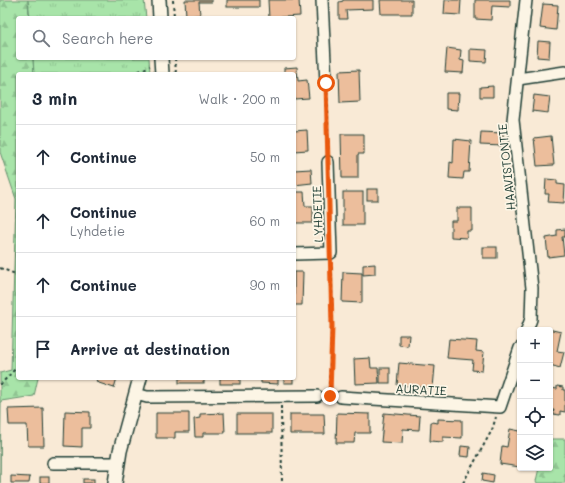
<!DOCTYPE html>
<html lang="en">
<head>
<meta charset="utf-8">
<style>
  :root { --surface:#fff; --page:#f2f2f3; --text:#1f2937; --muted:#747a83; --line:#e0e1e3 }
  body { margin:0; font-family:Mali,sans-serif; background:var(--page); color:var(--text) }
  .controls { position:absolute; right:12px; bottom:12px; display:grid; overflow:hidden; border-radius:4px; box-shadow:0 1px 3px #0004 }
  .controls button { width:36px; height:36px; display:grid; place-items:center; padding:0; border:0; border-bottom:1px solid var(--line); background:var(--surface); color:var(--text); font:20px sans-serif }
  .stop { position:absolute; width:12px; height:12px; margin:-9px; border:3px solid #ea580c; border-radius:50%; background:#fff }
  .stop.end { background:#ea580c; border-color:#fff; box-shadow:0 1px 4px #0008 }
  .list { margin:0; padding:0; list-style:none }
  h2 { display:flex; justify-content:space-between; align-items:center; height:52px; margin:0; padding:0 16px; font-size:17px }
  h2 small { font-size:13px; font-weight:400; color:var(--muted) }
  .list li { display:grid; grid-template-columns:26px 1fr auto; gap:12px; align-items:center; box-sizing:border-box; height:64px; padding:0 16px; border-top:1px solid var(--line) }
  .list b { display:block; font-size:15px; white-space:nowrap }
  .list p { margin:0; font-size:13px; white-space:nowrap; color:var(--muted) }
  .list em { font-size:13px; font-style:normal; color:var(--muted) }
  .icon { flex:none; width:22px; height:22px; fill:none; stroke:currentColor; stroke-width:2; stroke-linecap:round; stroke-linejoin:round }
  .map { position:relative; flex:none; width:565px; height:483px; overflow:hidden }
  .search { position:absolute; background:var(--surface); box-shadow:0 1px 3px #0004; left:16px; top:16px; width:280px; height:44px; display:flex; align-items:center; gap:10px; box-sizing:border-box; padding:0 14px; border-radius:4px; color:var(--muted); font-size:15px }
  .panel { position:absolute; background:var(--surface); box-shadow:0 1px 3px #0004; left:16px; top:72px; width:280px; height:308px; border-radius:4px }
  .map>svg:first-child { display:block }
  .forest { fill:url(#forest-firs); stroke:#64906e }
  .park { fill:url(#park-tufts); stroke:#64906e }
  .building { fill:#ecbe9c; stroke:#1f3d34 }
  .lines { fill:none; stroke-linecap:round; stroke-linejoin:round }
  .minor-casing { stroke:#1f3d34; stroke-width:14 }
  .tertiary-casing { stroke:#1f3d34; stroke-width:16 }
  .path { stroke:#1f3d34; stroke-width:2; stroke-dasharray:3 3; stroke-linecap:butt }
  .minor { stroke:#fcf5e5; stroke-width:11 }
  .tertiary { stroke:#fcf5e5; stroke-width:13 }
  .route { stroke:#ea580c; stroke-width:5 }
  .labels { text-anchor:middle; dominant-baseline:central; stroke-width:3.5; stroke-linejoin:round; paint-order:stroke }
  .street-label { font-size:12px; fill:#1f3d34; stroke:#fcf5e5 }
</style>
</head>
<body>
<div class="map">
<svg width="565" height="483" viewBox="0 0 565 483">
  <defs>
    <pattern id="forest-firs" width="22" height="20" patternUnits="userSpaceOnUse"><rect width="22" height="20" fill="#a8e4a9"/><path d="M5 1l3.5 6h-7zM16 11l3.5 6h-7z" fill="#90c492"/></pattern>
    <pattern id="park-tufts" width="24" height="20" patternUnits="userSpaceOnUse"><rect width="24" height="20" fill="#a8e4a9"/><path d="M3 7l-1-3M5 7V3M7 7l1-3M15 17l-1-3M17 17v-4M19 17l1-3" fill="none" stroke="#90c492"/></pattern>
  </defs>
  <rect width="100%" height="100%" fill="#f9ead6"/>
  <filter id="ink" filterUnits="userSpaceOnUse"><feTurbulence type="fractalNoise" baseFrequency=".025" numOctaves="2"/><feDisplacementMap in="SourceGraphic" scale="8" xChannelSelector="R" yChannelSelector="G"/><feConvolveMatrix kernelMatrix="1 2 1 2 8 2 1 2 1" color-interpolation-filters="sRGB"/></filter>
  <g filter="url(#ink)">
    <g class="forest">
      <polygon points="0,0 28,0 29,18 18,18 18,58 33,58 34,74 18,74 18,378 38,378 34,396 1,401 0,483 0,373 11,370 16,199 0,152"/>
      <polygon points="550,439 565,439 565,483 537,483 536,481 539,468 550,468"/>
    </g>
    <g class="park">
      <polygon points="28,0 144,0 146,18 30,18"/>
      <polygon points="33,58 149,58 150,74 34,74"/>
    </g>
    <g class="building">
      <polygon points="185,0 212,0 212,2 199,2 200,15 186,16"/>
      <rect x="227" y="0" width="32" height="7"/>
      <polygon points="268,0 299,0 300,16 269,18"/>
      <polygon points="343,0 373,0 373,9 346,10 347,19 339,19 339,2 343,1"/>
      <polygon points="380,0 412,0 412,14 381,14"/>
      <polygon points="445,0 461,0 460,15 444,14"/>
      <polygon points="475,0 510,0 510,7 492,6 491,20 475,19"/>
      <polygon points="543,4 558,5 556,30 540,28"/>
      <polygon points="538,41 550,42 549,58 537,57"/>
      <polygon points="447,48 461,50 460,60 464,61 463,73 445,72"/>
      <polygon points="470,49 487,50 486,62 470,61"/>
      <polygon points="297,67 298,81 307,80 309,98 294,99 294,74 284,74 284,68"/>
      <polygon points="359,70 360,102 340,103 339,71"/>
      <polygon points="493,86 493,97 480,97 480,87"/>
      <polygon points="446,93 459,93 458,110 446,109"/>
      <polygon points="534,95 550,97 548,113 532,111"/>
      <polygon points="307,130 308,150 294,151 294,131"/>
      <polygon points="481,132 503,133 503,146 480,145"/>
      <polygon points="341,134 364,134 364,154 358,154 358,178 342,178"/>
      <polygon points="551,136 554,165 537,166 534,138"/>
      <polygon points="454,139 471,141 469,172 464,172 463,179 449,178 450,162 453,163"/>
      <polygon points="311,169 312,183 294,185 294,170"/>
      <polygon points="546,179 557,180 557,184 565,185 564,203 548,202 549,194 545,194"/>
      <rect x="367" y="189" width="11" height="11"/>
      <polygon points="294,192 304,192 305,206 313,206 313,223 294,223"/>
      <rect x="343" y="192" width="20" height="33"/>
      <polygon points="457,208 472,208 472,231 467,231 467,238 451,237 451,221 457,221"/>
      <polygon points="565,229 565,237 562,237 564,255 548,257 546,238 557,236 557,230"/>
      <rect x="483" y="247" width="14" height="11"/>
      <polygon points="375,264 375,274 363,275 363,265"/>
      <polygon points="294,272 303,272 302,305 294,305"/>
      <polygon points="343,272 362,273 362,303 342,302"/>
      <polygon points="544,328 561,332 557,351 564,352 560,368 550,365 550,330 544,330"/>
      <polygon points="399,335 409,335 408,346 399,345"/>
      <polygon points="449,339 477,341 476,351 484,352 482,371 472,370 473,360 447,358"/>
      <polygon points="370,358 371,368 378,368 379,383 355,384 354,359"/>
      <polygon points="399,363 435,366 433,388 397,385"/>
      <rect x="380" y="368" width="10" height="15"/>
      <polygon points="97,378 117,378 114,388 96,382"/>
      <rect x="179" y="378" width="25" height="5"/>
      <rect x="220" y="378" width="20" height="6"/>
      <polygon points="261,378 278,378 278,384 261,383"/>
      <rect x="284" y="378" width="9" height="5"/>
      <polygon points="557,386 563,387 563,390 565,390 565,412 560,411 560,415 553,414 554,410 550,410 551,388 557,389"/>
      <polygon points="43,408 44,446 28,446 27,425 9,425 8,409"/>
      <polygon points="65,411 90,412 90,428 82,428 82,447 64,446"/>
      <polygon points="156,413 189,413 189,432 175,432 175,438 156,438"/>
      <polygon points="224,413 225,433 203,433 203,437 195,437 194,419 200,418 200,414"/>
      <polygon points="337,413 370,414 370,433 355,433 354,443 336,443"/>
      <polygon points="384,413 420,416 419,430 403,429 402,443 381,442"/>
      <rect x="237" y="414" width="35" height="19"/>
      <polygon points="290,414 324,414 325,434 290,434"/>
      <polygon points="438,419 462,420 462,438 443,437 443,442 430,441 431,422 438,423"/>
      <polygon points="510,429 520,431 520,467 500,464 502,446 507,447"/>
      <polygon points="461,446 470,447 469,457 460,456"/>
      <polygon points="483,473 494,475 493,483 482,481"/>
      <polygon points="11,476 30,477 29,483 11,483"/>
      <rect x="40" y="477" width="9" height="6"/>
      <rect x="83" y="479" width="11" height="4"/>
    </g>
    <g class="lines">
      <g class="minor-casing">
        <g id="minor">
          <polyline points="322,0 326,83"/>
          <polyline points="526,0 513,120 532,288 531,319 527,330"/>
          <polyline points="518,79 565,72"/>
          <polyline points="294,254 331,253 328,162"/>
          <polyline points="136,394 147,397 317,396"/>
          <polyline points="341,397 500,407 520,348"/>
          <polyline points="53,463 117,463"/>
        </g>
      </g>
      <g class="tertiary-casing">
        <g id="tertiary">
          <polyline points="159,0 160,18"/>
          <polyline points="161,58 162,74"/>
          <polyline points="115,483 120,451 140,378"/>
        </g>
      </g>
      <g class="path">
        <polyline points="173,0 174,18"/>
        <polyline points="175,58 176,74"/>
        <polyline points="133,74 150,66"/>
        <polyline points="327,92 328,152"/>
        <polyline points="0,268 18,275"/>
        <polyline points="0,385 18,366"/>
        <polyline points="329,396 332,326 331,263"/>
        <polyline points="281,406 282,483"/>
        <polyline points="463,483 492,430 496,417"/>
      </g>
      <use href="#minor" class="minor"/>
      <use href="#tertiary" class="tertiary"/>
    </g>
  </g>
  <g class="lines" filter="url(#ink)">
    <polyline class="route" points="326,83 332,326 330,396"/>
  </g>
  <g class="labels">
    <g class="street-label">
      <text transform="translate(506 167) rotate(-96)">HAAVISTONTIE</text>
      <text transform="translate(317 214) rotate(-92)">LYHDETIE</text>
      <text transform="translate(421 389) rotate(3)">AURATIE</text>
    </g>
  </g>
</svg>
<div class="controls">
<button>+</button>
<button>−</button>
<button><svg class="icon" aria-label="locate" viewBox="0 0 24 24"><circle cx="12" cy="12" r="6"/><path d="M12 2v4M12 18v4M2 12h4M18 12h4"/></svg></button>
<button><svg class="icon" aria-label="layers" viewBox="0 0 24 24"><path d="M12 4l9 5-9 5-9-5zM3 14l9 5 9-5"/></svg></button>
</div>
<div class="stop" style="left:326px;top:83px"></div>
<div class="stop end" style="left:330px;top:396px"></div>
<div class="search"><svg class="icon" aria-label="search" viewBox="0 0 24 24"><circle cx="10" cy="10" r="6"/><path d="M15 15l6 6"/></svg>Search here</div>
<section class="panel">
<h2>3 min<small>Walk · 200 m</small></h2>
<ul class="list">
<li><svg class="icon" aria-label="ahead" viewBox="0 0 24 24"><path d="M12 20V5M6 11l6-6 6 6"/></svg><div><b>Continue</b></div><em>50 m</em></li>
<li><svg class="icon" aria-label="ahead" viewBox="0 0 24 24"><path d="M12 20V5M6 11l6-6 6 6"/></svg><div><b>Continue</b><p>Lyhdetie</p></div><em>60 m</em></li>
<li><svg class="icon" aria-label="ahead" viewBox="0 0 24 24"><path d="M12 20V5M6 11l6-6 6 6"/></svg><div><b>Continue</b></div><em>90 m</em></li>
<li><svg class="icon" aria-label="arrive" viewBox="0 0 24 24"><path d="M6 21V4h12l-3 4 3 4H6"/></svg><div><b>Arrive at destination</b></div></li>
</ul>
</section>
</div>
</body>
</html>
